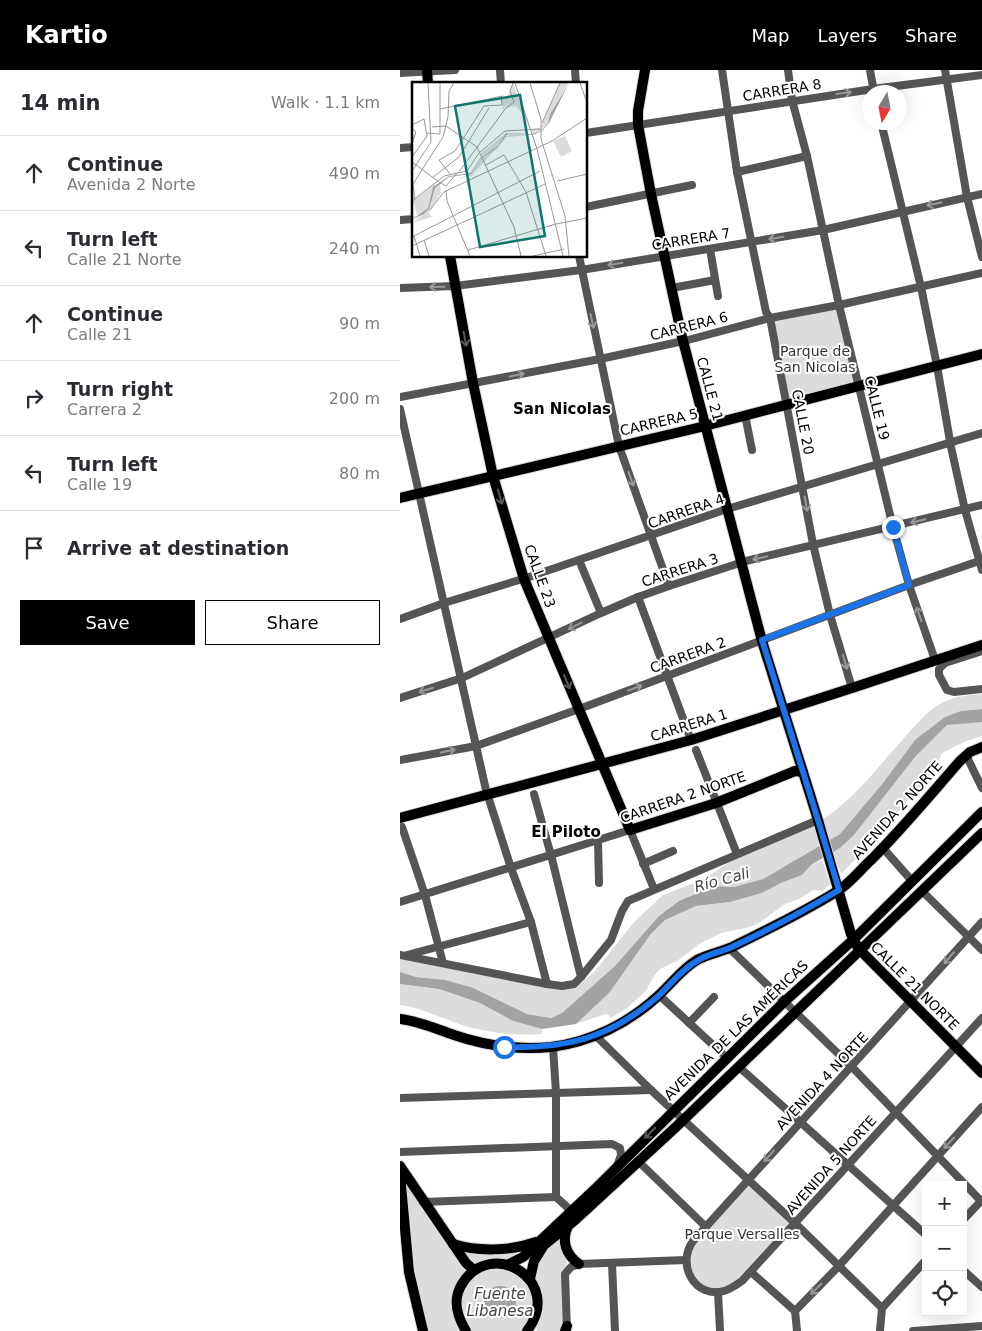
<!DOCTYPE html>
<html lang="en">
<head>
<meta charset="utf-8">
<style>
  :root { --surface:#fff; --page:#f2f2f3; --text:#2b2b33; --muted:#7c7c81; --line:#e1e1e2; --accent:#000 }
  body { margin:0; font-family:"DejaVu Sans",sans-serif; background:var(--page); color:var(--text) }
  .controls { position:absolute; right:15px; bottom:15px; display:grid; overflow:hidden; border-radius:0px; box-shadow:0 5px 20px #0002 }
  .controls button { width:45px; height:45px; display:grid; place-items:center; padding:0; border:0; border-bottom:1px solid var(--line); background:var(--surface); color:var(--text); font:25px sans-serif }
  .compass { position:absolute; left:462px; top:15px; width:45px; height:45px; border-radius:50%; background:var(--surface); box-shadow:0 5px 20px #0002; rotate:190deg }
  .stop { position:absolute; width:15px; height:15px; margin:-11px; border:4px solid #1a73e8; border-radius:50%; background:#fff }
  .stop.end { background:#1a73e8; border-color:#fff; box-shadow:0 1px 5px #0008 }
  .list { margin:0; padding:0; list-style:none }
  h2 { display:flex; justify-content:space-between; align-items:center; height:65px; margin:0; padding:0 20px; font-size:21px }
  h2 small { font-size:16px; font-weight:400; color:var(--muted) }
  .list li { display:grid; grid-template-columns:32px 1fr auto; gap:15px; align-items:center; box-sizing:border-box; height:75px; padding:0 20px; border-top:1px solid var(--line) }
  .list b { display:block; font-size:19px; white-space:nowrap }
  .list p { margin:0; font-size:16px; white-space:nowrap; color:var(--muted) }
  .list em { font-size:16px; font-style:normal; color:var(--muted) }
  .actions { display:flex; gap:10px; padding:15px 20px }
  .actions a { flex:1; padding:11px 0; border:1px solid var(--accent); border-radius:0px; text-align:center; font-size:18px; color:var(--accent) }
  .actions .main { background:var(--accent); color:#fff }
  .icon { flex:none; width:28px; height:28px; fill:none; stroke:currentColor; stroke-width:2; stroke-linecap:round; stroke-linejoin:round }
  .map { position:relative; flex:none; width:582px; height:1261px; overflow:hidden }
  header { display:flex; align-items:center; gap:30px; box-sizing:border-box; height:70px; padding:0 25px; background:var(--accent); color:#fff }
  header strong { font-size:24px }
  nav { display:flex; gap:28px; margin-inline-start:auto; font-size:18px }
  main { display:flex }
  aside { flex:1; background:var(--surface) }
  .map>svg:first-child { display:block }
  .green { fill:#dcdcdc }
  .water { fill:#a3a3a3 }
  .lines { fill:none; stroke-linecap:round; stroke-linejoin:round }
  .major-casing { stroke:#dbdbdb; stroke-width:12 }
  .minor { stroke:#555; stroke-width:8 }
  .major { stroke:#000; stroke-width:10 }
  .oneway { stroke:#999 }
  .oneway2 { stroke:#595959 }
  .route { stroke:#1a73e8; stroke-width:6 }
  .labels { text-anchor:middle; dominant-baseline:central; stroke-width:4; stroke-linejoin:round; paint-order:stroke }
  .street-label { font-size:14px; fill:#000; stroke:#fff }
  .park-label { font-size:14px; fill:#333; stroke:#fff }
  .neighbourhood-label { font-size:15px; font-weight:bold; fill:#000; stroke:#fff }
  .water-label { font-size:15px; font-style:italic; fill:#444; stroke:#fff }
  .inset-road { fill:none; stroke:#999; stroke-width:1 }
  .view { fill:#0f766e; fill-opacity:0.15; stroke:#0f766e; stroke-width:2.5 }
  .inset-edge { fill:none; stroke:#000; stroke-width:2.5 }
</style>
</head>
<body>
<header>
<strong>Kartio</strong>
<nav><a>Map</a><a>Layers</a><a>Share</a></nav>
</header>
<main>
<aside>
<h2>14 min<small>Walk · 1.1 km</small></h2>
<ul class="list">
<li><svg class="icon" aria-label="ahead" viewBox="0 0 24 24"><path d="M12 20V5M6 11l6-6 6 6"/></svg><div><b>Continue</b><p>Avenida 2 Norte</p></div><em>490 m</em></li>
<li><svg class="icon" aria-label="left" viewBox="0 0 24 24"><path d="M17 20v-9H6M10 6l-5 5 5 5"/></svg><div><b>Turn left</b><p>Calle 21 Norte</p></div><em>240 m</em></li>
<li><svg class="icon" aria-label="ahead" viewBox="0 0 24 24"><path d="M12 20V5M6 11l6-6 6 6"/></svg><div><b>Continue</b><p>Calle 21</p></div><em>90 m</em></li>
<li><svg class="icon" aria-label="right" viewBox="0 0 24 24"><path d="M7 20v-9h11M14 6l5 5-5 5"/></svg><div><b>Turn right</b><p>Carrera 2</p></div><em>200 m</em></li>
<li><svg class="icon" aria-label="left" viewBox="0 0 24 24"><path d="M17 20v-9H6M10 6l-5 5 5 5"/></svg><div><b>Turn left</b><p>Calle 19</p></div><em>80 m</em></li>
<li><svg class="icon" aria-label="arrive" viewBox="0 0 24 24"><path d="M6 21V4h12l-3 4 3 4H6"/></svg><div><b>Arrive at destination</b></div></li>
</ul>
<div class="actions"><a class="main">Save</a><a>Share</a></div>
</aside>
<div class="map">
<svg width="582" height="1261" viewBox="0 0 582 1261">
  <rect width="100%" height="100%" fill="#fff"/>
  <g class="green">
    <polygon points="439,235 458,315 387,335 370,248"/>
    <path d="M582 624V639L561 641 515 670 483 713 440 764 363 809 334 817 315 816 258 847 215 896 162 943 151 948 127 944 71 917 45 910 16 907 0 902V888L147 917 165 919 176 916 184 911 195 901 234 852 263 825 302 810 339 786 419 752C453 731 478 697 504 668 516 655 528 639 544 632 556 626 569 625 582 624Z"/>
    <polygon points="566,652 582,652 582,666 564,672 542,683 534,701 475,768 441,804 433,782 454,765 515,687 547,655"/>
    <polygon points="422,790 430,814 423,821 413,820 399,829 385,834 359,853 350,857 321,863 301,873 277,891 260,899 254,906 245,922 227,938 211,948 208,944 205,944 176,954 195,936 250,865 265,850 296,836 330,832 362,823 381,813 402,805 411,795"/>
    <path d="M0 914 39 919 80 933 113 951 142 959V964C116 966 88 963 62 955 41 948 22 938 0 935Z"/>
    <polygon points="0,1096 53,1174 67,1178 139,1171 108,1195 130,1209 138,1184 165,1164 167,1200 165,1261 137,1261 135,1254 127,1261 23,1261 9,1202"/>
    <polygon points="348,1110 395,1153 333,1218 311,1221 293,1210 287,1182"/>
  </g>
  <g class="water">
    <polygon points="582,639 582,652 547,655 515,687 454,765 440,778 411,795 402,805 381,813 362,823 330,832 296,836 265,850 250,865 209,923 176,954 142,959 113,951 80,933 39,919 0,914 0,902 16,907 45,910 71,917 127,944 151,948 162,943 215,896 258,847 279,831 315,816 334,817 363,809 440,764 483,713 515,670 545,647 561,641"/>
    <circle cx="100" cy="1232" r="16"/>
  </g>
  <g class="lines">
    <g class="major-casing">
      <g id="major">
        <polyline points="27,0 28,14"/>
        <polyline points="245,0 238,41 238,55 251,124 282,267 362,571 418,750 451,864 458,878 582,1003"/>
        <polyline points="50,186 73,313 93,406 124,509 230,760 316,733 395,701 403,702"/>
        <polyline points="0,428 301,357 582,284"/>
        <polyline points="0,748 291,670 452,618 582,575"/>
        <path d="M0 949C19 951 36 959 54 965 86 976 118 980 151 977 191 972 229 953 258 926 271 914 282 899 297 890 308 884 321 882 332 877 368 859 405 842 439 820 451 812 461 799 472 789 503 758 531 724 560 691L570 682 582 677"/>
        <polyline points="0,1096 66,1193 74,1200"/>
        <polyline points="0,1105 9,1202 23,1261"/>
        <path d="M168 1156C161 1171 166 1185 179 1194"/>
        <path d="M53 1174C78 1182 111 1181 136 1172"/>
        <polyline points="107,1195 123,1187 194,1120 385,931 453,870 582,742"/>
        <polyline points="130,1209 134,1191 144,1175 175,1150 277,1056 582,763"/>
        <path d="M66 1261C57 1246 52 1230 62 1214 91 1166 165 1211 127 1261"/>
        <polyline points="165,1261 167,1256"/>
      </g>
    </g>
    <g class="minor">
      <polyline points="100,0 101,14"/>
      <polyline points="175,0 176,14"/>
      <polyline points="322,0 337,102 366,242 370,248 413,474 430,545 452,618"/>
      <polyline points="388,0 392,30 407,86 439,235 493,457 509,515 535,590"/>
      <polyline points="470,0 474,22"/>
      <polyline points="545,0 567,127 582,187"/>
      <polyline points="0,3 55,0"/>
      <polyline points="481,52 521,217 537,296 551,377 565,440 582,500"/>
      <polyline points="186,63 473,19 582,5"/>
      <polyline points="0,78 14,77"/>
      <polyline points="337,102 407,86"/>
      <polyline points="186,137 292,115"/>
      <polyline points="0,150 14,149"/>
      <polyline points="310,179 318,226"/>
      <polyline points="179,186 219,376 269,516"/>
      <polyline points="0,218 55,216 181,200 423,160 582,124"/>
      <polyline points="272,218 315,210"/>
      <polyline points="0,327 200,289 288,270 370,248 439,235 582,203"/>
      <polyline points="0,339 86,720 111,798 131,852 147,914"/>
      <polyline points="345,345 352,380"/>
      <polyline points="179,490 201,543"/>
      <polyline points="238,527 291,670"/>
      <polyline points="0,549 44,533 129,507 327,439 582,363"/>
      <polyline points="582,581 545,593 539,599 539,605 547,620 554,622 582,619"/>
      <polyline points="0,628 62,608 201,543 238,527 269,516 346,491 582,435"/>
      <polyline points="296,680 337,784"/>
      <polyline points="566,685 582,718"/>
      <polyline points="0,690 76,676 179,639 509,515 582,490"/>
      <polyline points="134,724 152,789 181,907"/>
      <polyline points="0,758 2,757 25,825 43,893"/>
      <polyline points="198,771 199,813"/>
      <polyline points="483,778 512,811"/>
      <polyline points="243,794 273,781"/>
      <polyline points="522,821 582,880"/>
      <polyline points="0,832 230,760 254,819"/>
      <path d="M582 852 293 1171C276 1195 295 1229 324 1221 331 1219 336 1215 342 1211L582 948"/>
      <polyline points="329,878 452,997 582,1132"/>
      <polyline points="0,885 147,914 162,916 174,914 181,907 211,870 222,841 228,831 418,750"/>
      <polyline points="7,885 131,852"/>
      <polyline points="259,925 327,988"/>
      <polyline points="289,953 314,927"/>
      <polyline points="196,966 251,1020 395,1153 482,1238"/>
      <polyline points="153,977 156,1023 156,1127 167,1137 170,1141"/>
      <polyline points="339,997 526,1165"/>
      <polyline points="0,1028 251,1020"/>
      <polyline points="0,1082 212,1074 220,1078 221,1085 217,1096"/>
      <polyline points="239,1092 306,1157"/>
      <polyline points="23,1132 156,1127"/>
      <polyline points="563,1150 582,1130"/>
      <polyline points="212,1194 215,1261"/>
      <polyline points="563,1200 582,1217"/>
      <polyline points="351,1202 395,1241"/>
      <polyline points="318,1222 320,1261"/>
      <polyline points="167,1260 165,1204 171,1197 179,1194 286,1190"/>
      <polyline points="397,1261 395,1241 436,1199 582,1037"/>
      <polyline points="480,1261 482,1238 526,1190"/>
      <polyline points="513,1261 582,1256"/>
    </g>
    <use href="#major" class="major"/>
  </g>
  <defs><path id="oneway-shaft" d="M-6 0H5M1.5-3L5.5 0L1.5 3" fill="none" stroke-width="1.6" stroke-linecap="round" stroke-linejoin="round" transform="scale(1.25)"/></defs>
  <g class="oneway">
    <use href="#oneway-shaft" transform="translate(444 23) rotate(-8)"/>
    <use href="#oneway-shaft" transform="translate(534 134) rotate(168)"/>
    <use href="#oneway-shaft" transform="translate(376 168) rotate(170)"/>
    <use href="#oneway-shaft" transform="translate(215 194) rotate(170)"/>
    <use href="#oneway-shaft" transform="translate(37 217) rotate(179)"/>
    <use href="#oneway-shaft" transform="translate(192 251) rotate(78)"/>
    <use href="#oneway-shaft" transform="translate(117 305) rotate(-11)"/>
    <use href="#oneway-shaft" transform="translate(231 409) rotate(70)"/>
    <use href="#oneway-shaft" transform="translate(406 434) rotate(80)"/>
    <use href="#oneway-shaft" transform="translate(518 451) rotate(167)"/>
    <use href="#oneway-shaft" transform="translate(360 488) rotate(166)"/>
    <use href="#oneway-shaft" transform="translate(519 544) rotate(-109)"/>
    <use href="#oneway-shaft" transform="translate(175 556) rotate(153)"/>
    <use href="#oneway-shaft" transform="translate(445 592) rotate(73)"/>
    <use href="#oneway-shaft" transform="translate(235 618) rotate(-21)"/>
    <use href="#oneway-shaft" transform="translate(26 620) rotate(163)"/>
    <use href="#oneway-shaft" transform="translate(48 681) rotate(-11)"/>
    <use href="#oneway-shaft" transform="translate(549 888) rotate(131)"/>
    <use href="#oneway-shaft" transform="translate(549 1073) rotate(133)"/>
    <use href="#oneway-shaft" transform="translate(369 1086) rotate(132)"/>
    <use href="#oneway-shaft" transform="translate(416 1219) rotate(135)"/>
  </g>
  <g class="oneway2">
    <use href="#oneway-shaft" transform="translate(65 269) rotate(79)"/>
    <use href="#oneway-shaft" transform="translate(100 427) rotate(74)"/>
    <use href="#oneway-shaft" transform="translate(167 612) rotate(67)"/>
    <use href="#oneway-shaft" transform="translate(250 1063) rotate(135)"/>
  </g>
  <g class="lines">
    <path class="route" d="M104 977C165 979 207 969 255 929 269 917 280 900 297 891 307 884 321 882 332 877 368 860 404 841 439 820L418 750 362 570 509 515 493 457"/>
  </g>
  <g class="labels">
    <g class="street-label">
      <text transform="translate(382 20) rotate(-9)">CARRERA 8</text>
      <text transform="translate(291 169) rotate(-9)">CARRERA 7</text>
      <text transform="translate(289 256) rotate(-14)">CARRERA 6</text>
      <text transform="translate(310 319) rotate(75)">CALLE 21</text>
      <text transform="translate(477 338) rotate(76)">CALLE 19</text>
      <text transform="translate(259 352) rotate(-13)">CARRERA 5</text>
      <text transform="translate(403 352) rotate(79)">CALLE 20</text>
      <text transform="translate(286 441) rotate(-19)">CARRERA 4</text>
      <text transform="translate(280 500) rotate(-18)">CARRERA 3</text>
      <text transform="translate(140 506) rotate(70)">CALLE 23</text>
      <text transform="translate(288 585) rotate(-20)">CARRERA 2</text>
      <text transform="translate(289 655) rotate(-17)">CARRERA 1</text>
      <text transform="translate(283 727) rotate(-19)">CARRERA 2 NORTE</text>
      <text transform="translate(497 740) rotate(-48)">AVENIDA 2 NORTE</text>
      <text transform="translate(515 916) rotate(45)">CALLE 21 NORTE</text>
      <text transform="translate(336 960) rotate(-44)">AVENIDA DE LAS AMÉRICAS</text>
      <text transform="translate(422 1011) rotate(-47)">AVENIDA 4 NORTE</text>
      <text transform="translate(431 1095) rotate(-48)">AVENIDA 5 NORTE</text>
    </g>
    <g class="park-label">
      <text x="415" y="281">Parque de<tspan x="415" dy="16">San Nicolas</tspan></text>
      <text x="342" y="1164">Parque Versalles</text>
    </g>
    <g class="neighbourhood-label">
      <text x="162" y="339">San Nicolas</text>
      <text x="166" y="762">El Piloto</text>
    </g>
    <g class="water-label">
      <text transform="translate(322 810) rotate(-15)">Río Cali</text>
      <text x="100" y="1224">Fuente<tspan x="100" dy="17">Libanesa</tspan></text>
    </g>
  </g>
  <g transform="translate(12 12)">
    <rect width="175" height="175" fill="#fff"/>
    <path d="M101 1 119 47 128 46 148 1H156L138 32 136 41 127 50 120 52 111 32 104 24 94 26 95 21 91 28 89 17 96 13ZM94 51 88 62 97 51 117 53 95 55 59 94 42 97 57 93 68 77 86 64 70 74 69 71ZM153 54 160 69 149 75 141 59ZM25 100 20 108 16 126 11 132 0 137V134H5L0 113 3 117ZM28 102 29 111 17 131 20 135 0 141 12 132 18 124 21 108Z" fill="#dcdcdc"/>
    <path d="M157 1 137 41 130 49 121 53 96 51 85 66 68 77 59 92 37 95 23 106 17 127 12 132 0 138 16 126 21 105 37 94 59 91 68 76 86 64 94 51 120 52 129 49 136 41 138 32Z" fill="#a3a3a3"/>
    <path class="inset-road" d="M103 1 125 67 151 174M118 1 129 37V57L153 134 157 174M168 1 175 21M28 27 91 14M130 41 148 1M0 43 12 37 15 54 0 75M20 45 34 44 65 65 102 145 109 174M0 46 4 50 0 61M15 51 28 52V1M0 80 27 100M74 83 92 73 114 110 134 174M0 89 19 60 16 1M46 91 94 26 102 20 98 9 101 1M38 92 27 78 43 69 72 24 90 23 89 14M20 96 47 75 77 26M145 99 175 92M27 100 34 104 45 91M34 108 35 119 58 174M3 117 1 102 31 55 36 35 37 9 42 1M0 119 32 94 55 89 67 71 93 49 128 47M18 128 32 110 140 59 175 36M144 142 175 136M2 154 8 174M0 155 128 89M12 158 17 174M0 164 133 102M56 168 144 142M121 174 152 167"/>
    <path class="view" d="M108 13 133 154 68 165 43 24Z"/>
    <rect width="175" height="175" class="inset-edge"/>
  </g>
</svg>
<div class="controls">
<button>+</button>
<button>−</button>
<button><svg class="icon" aria-label="locate" viewBox="0 0 24 24"><circle cx="12" cy="12" r="6"/><path d="M12 2v4M12 18v4M2 12h4M18 12h4"/></svg></button>
</div>
<svg class="compass" viewBox="-18 -18 36 36"><path d="M0-13l5 13h-10z" fill="#e53935"/><path d="M0 13l5-13h-10z" fill="#7c7c81"/></svg>
<div class="stop" style="left:104px;top:977px"></div>
<div class="stop end" style="left:493px;top:457px"></div>
</div>
</main>
</body>
</html>
